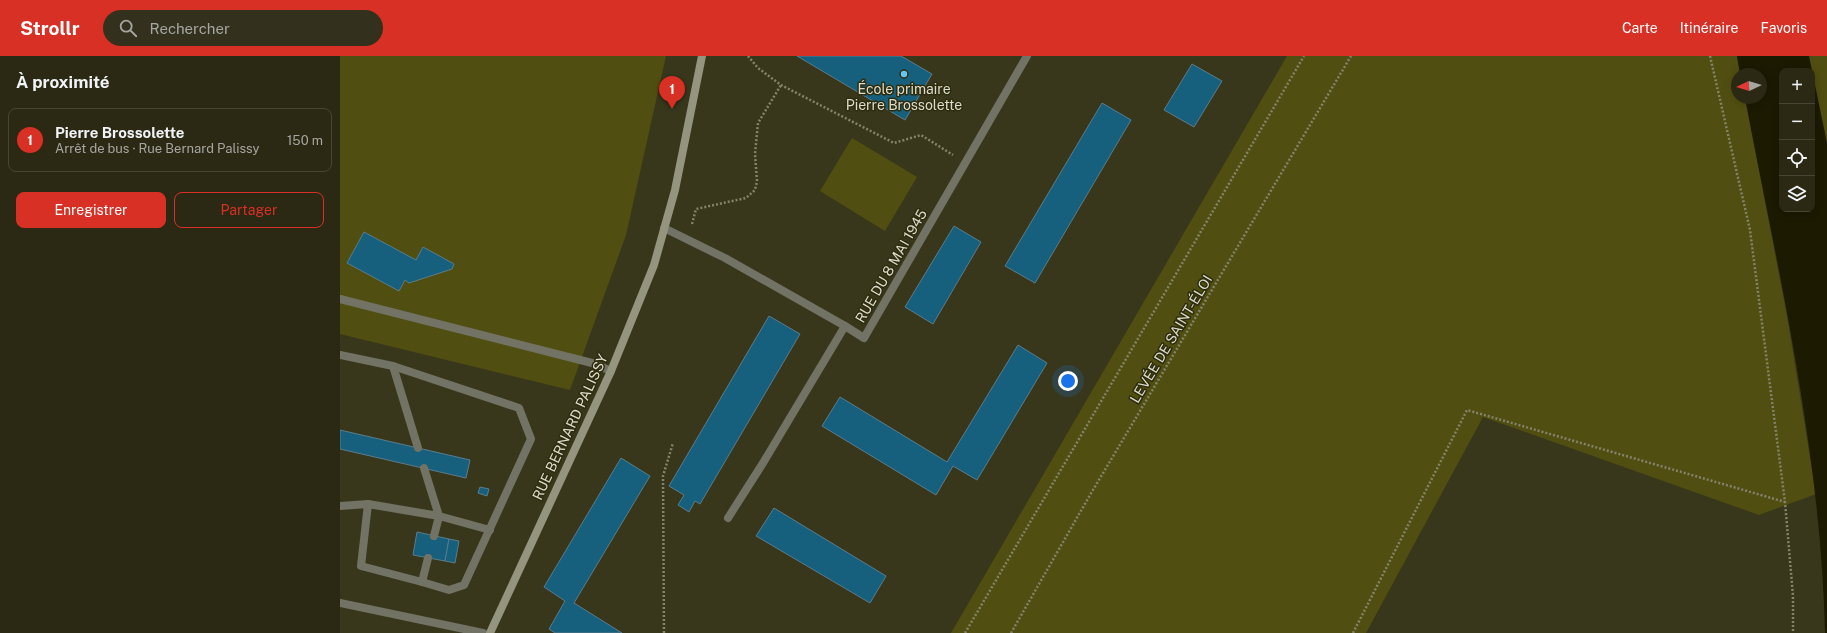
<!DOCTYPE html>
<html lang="fr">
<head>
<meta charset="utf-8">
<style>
  :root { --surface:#2b2914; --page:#33311d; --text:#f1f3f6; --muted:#a6a6a0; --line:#474534; --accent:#d93025 }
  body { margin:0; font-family:"Public Sans",sans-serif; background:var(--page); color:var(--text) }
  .controls { position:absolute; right:12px; top:12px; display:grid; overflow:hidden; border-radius:8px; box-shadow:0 2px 10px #0003 }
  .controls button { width:36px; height:36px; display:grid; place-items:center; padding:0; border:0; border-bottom:1px solid var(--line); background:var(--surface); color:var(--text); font:20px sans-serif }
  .compass { position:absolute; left:1391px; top:12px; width:36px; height:36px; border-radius:50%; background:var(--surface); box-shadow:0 2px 10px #0003; rotate:266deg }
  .you { position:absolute; left:728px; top:325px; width:14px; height:14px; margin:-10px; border:3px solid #fff; border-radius:50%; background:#1a73e8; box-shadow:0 0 0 6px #1a73e833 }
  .badge { display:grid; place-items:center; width:26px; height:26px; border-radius:50%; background:var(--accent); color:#fff; font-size:13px; font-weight:700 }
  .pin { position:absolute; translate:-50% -33px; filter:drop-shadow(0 1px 2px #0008) }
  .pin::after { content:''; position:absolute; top:21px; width:14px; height:12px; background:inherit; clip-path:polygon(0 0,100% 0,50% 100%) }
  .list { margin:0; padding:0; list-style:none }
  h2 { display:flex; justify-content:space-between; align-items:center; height:52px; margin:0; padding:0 16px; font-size:17px }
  h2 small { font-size:13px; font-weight:400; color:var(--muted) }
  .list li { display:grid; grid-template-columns:26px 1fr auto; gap:12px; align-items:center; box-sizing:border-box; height:64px; margin:0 8px 8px; padding:0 8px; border:1px solid var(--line); border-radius:8px }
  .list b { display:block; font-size:15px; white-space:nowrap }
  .list p { margin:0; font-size:13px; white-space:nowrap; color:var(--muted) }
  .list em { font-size:13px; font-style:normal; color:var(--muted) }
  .actions { display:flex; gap:8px; padding:12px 16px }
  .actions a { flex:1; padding:9px 0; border:1px solid var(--accent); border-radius:8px; text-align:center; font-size:14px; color:var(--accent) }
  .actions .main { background:var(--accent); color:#fff }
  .icon { flex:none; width:22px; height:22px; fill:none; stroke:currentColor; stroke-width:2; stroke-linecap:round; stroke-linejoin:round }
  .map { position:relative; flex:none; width:1487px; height:577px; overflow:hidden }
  header { display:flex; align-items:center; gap:24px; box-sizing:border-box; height:56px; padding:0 20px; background:var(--accent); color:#fff }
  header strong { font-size:19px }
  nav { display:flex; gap:22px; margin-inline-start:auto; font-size:14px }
  .search { width:280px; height:36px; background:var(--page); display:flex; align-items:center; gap:10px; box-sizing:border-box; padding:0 14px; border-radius:22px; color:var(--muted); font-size:15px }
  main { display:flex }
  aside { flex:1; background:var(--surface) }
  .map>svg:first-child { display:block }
  .green { fill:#514e11 }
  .water { fill:#1c1a00; fill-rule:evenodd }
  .building { fill:#165f7d; stroke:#5b7c8d }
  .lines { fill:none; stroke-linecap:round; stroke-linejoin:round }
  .path { stroke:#84836c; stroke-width:2.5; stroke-dasharray:2 2; stroke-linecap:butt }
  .lane { stroke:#737365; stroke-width:8 }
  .secondary { stroke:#95957f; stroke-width:8 }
  .poi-dot { fill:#67c4f0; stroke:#2f2d10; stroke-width:1.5 }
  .labels { text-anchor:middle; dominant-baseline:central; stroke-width:3; stroke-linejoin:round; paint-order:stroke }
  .poi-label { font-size:14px; fill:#dcdccb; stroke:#2f2d10 }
  .street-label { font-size:14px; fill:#dcdccb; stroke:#2f2d10 }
</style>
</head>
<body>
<header>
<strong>Strollr</strong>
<div class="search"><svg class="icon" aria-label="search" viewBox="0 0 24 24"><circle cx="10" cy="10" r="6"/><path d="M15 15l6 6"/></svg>Rechercher</div>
<nav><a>Carte</a><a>Itinéraire</a><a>Favoris</a></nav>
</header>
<main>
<aside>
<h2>À proximité<small></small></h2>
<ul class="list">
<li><span class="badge">1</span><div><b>Pierre Brossolette</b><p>Arrêt de bus · Rue Bernard Palissy</p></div><em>150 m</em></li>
</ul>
<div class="actions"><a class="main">Enregistrer</a><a>Partager</a></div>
</aside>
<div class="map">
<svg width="1487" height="577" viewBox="0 0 1487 577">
  <rect width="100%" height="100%" fill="#39371b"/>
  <g class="green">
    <polygon points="0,0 326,0 286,179 230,334 0,278"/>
    <polygon points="947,0 1397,0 1400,18 1397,18 1397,42 1405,42 1447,260 1476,438 1419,459 1143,361 1026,577 611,577"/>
    <polygon points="1464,0 1487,0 1487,107 1472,15"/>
    <polygon points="512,82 577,121 545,175 480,135"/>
  </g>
  <path class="water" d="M1397 0H1469L1487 87V577H1485C1481 397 1439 219 1405 42H1421V18H1400ZM1442 15H1472V153H1442Z"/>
  <g class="building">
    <polygon points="457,0 561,0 592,18 565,64"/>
    <polygon points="852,8 882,25 854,71 824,54"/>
    <polygon points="762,47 791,64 695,227 665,210"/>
    <polygon points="614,170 641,186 593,268 565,251"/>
    <polygon points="24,176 76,204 83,191 114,208 112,213 69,227 65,224 59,235 7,207"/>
    <polygon points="429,260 460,278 360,448 355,445 349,456 338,449 344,439 329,430"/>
    <polygon points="678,289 707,307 637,424 613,410 596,439 482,370 500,341 607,406"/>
    <polygon points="0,374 130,404 126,422 0,393"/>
    <polygon points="281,402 310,420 234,547 282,577 215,577 209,573 225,545 204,531"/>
    <polygon points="140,431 149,433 147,440 138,437"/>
    <polygon points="434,452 546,520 530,547 416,480"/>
    <polygon points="77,476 109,483 105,505 73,499"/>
    <polygon points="109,483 119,485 115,507 105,505"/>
  </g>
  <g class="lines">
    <g class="path">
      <polyline points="408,0 418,12 441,29 554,87 581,79 613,99"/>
      <polyline points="1370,0 1410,174 1445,446 1453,540 1453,577"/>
      <polyline points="352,168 356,153 406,142 415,134 417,125 415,98 418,67 441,29"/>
      <polyline points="324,577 323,420 333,387"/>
      <polyline points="625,577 964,0"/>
      <polyline points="671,577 750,439 1011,0"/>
      <polyline points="1013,577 1127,354 1445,446"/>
    </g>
    <g class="lane">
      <polyline points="324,172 385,202 505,270"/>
      <polyline points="0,243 252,307 271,315"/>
      <polyline points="0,299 53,310 179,352 191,383 124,529 109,534 82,526"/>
      <polyline points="53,310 78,392"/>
      <polyline points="84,412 99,460 94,480"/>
      <polyline points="28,448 21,510 82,526 88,502"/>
      <polyline points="0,450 28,448 99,460 150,474"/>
      <polyline points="388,462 423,407 505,270 524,282 687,0"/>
      <polyline points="0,547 143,577"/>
    </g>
    <polyline class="secondary" points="150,577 271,315 314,209 335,134 362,0"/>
  </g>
  <circle class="poi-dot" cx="564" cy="18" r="4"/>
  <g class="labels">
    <g class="poi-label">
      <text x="564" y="33">École primaire<tspan x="564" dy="16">Pierre Brossolette</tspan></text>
    </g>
    <g class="street-label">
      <text transform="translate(551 210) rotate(-60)">RUE DU 8 MAI 1945</text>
      <text transform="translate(831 283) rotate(-59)">LEVÉE DE SAINT-ÉLOI</text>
      <text transform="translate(230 371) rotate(-65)">RUE BERNARD PALISSY</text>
    </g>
  </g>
</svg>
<div class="controls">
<button>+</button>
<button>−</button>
<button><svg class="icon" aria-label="locate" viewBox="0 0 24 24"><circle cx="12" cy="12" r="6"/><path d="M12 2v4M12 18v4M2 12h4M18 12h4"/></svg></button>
<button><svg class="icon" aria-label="layers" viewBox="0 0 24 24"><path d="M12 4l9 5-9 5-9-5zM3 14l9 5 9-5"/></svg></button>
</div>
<svg class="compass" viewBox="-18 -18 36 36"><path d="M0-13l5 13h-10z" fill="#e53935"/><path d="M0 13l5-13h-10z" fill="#a6a6a0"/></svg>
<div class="you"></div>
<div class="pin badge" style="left:332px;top:53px">1</div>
</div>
</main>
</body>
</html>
